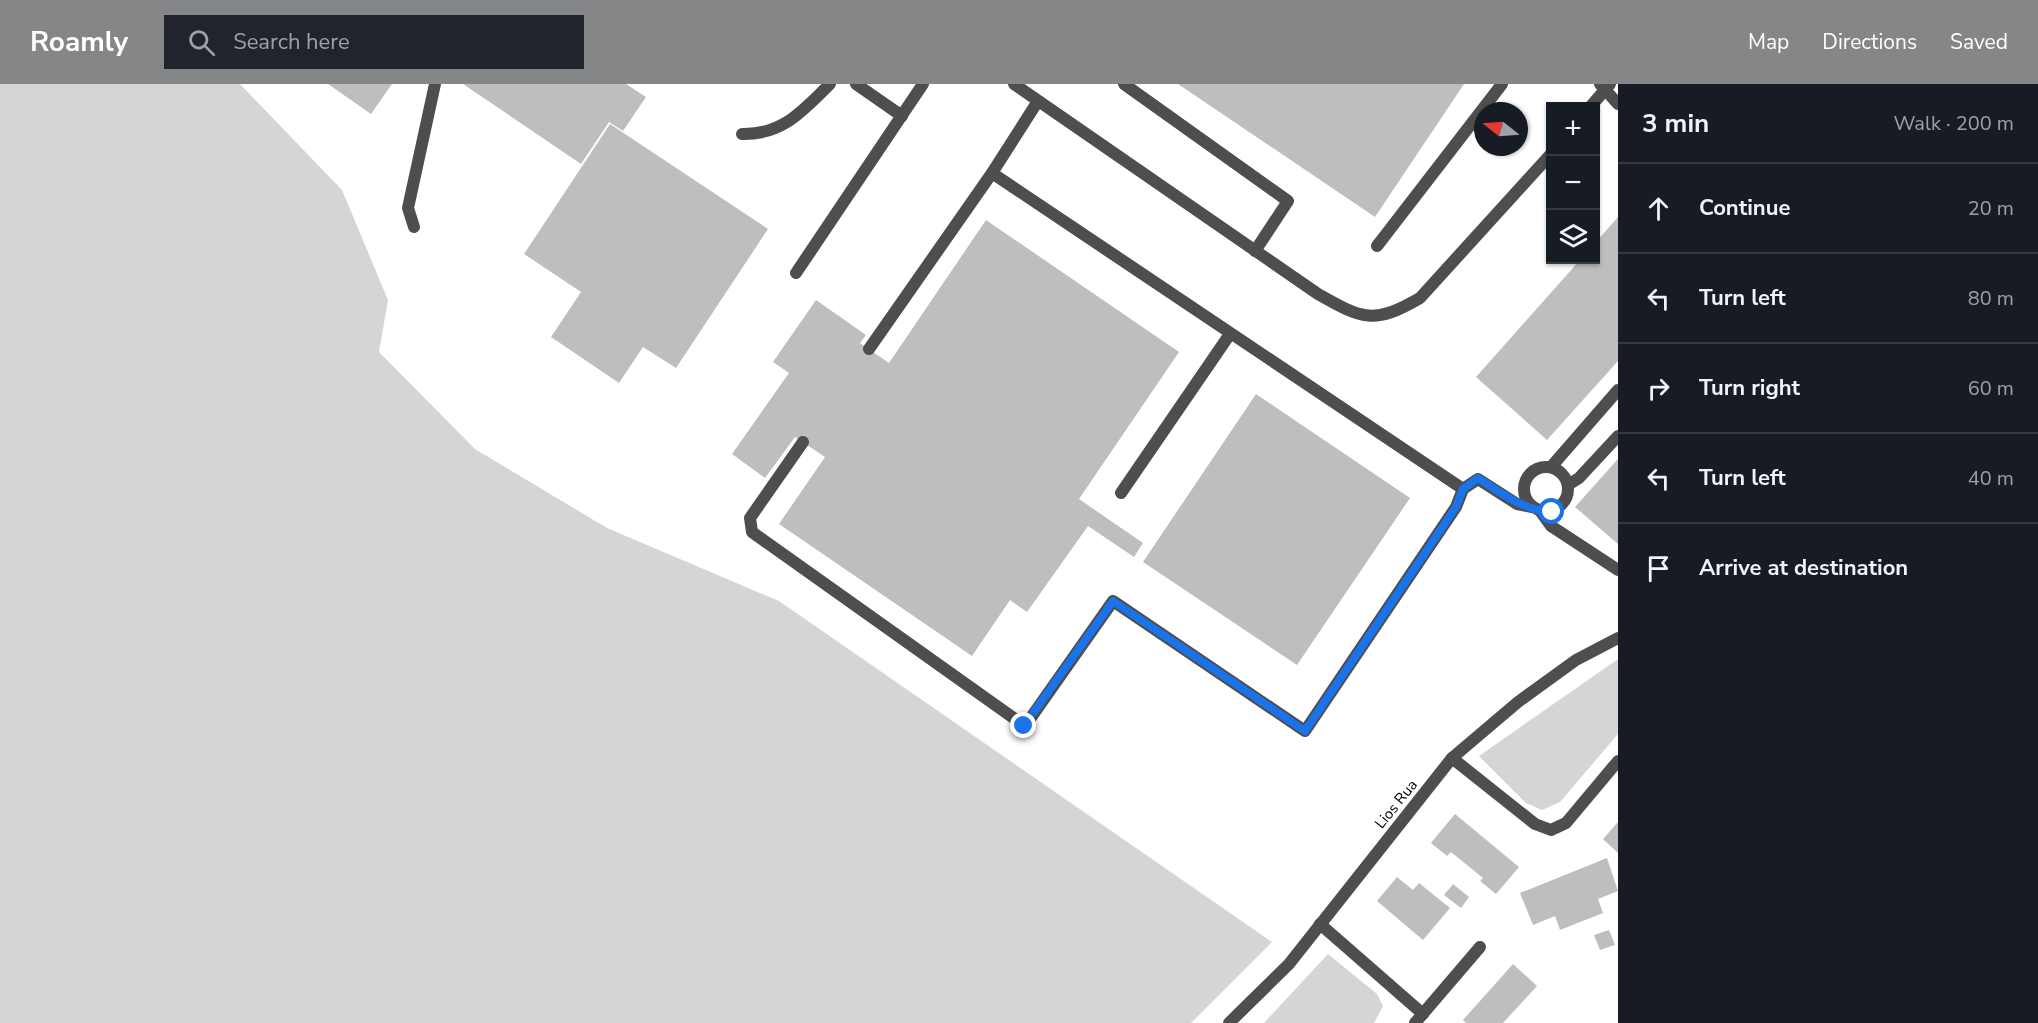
<!DOCTYPE html>
<html lang="en">
<head>
<meta charset="utf-8">
<style>
  :root { --surface:#171b24; --page:#20242c; --text:#f1f3f6; --muted:#9ea1a6; --line:#363941; --accent:#858687 }
  body { margin:0; font-family:"Nunito Sans",sans-serif; background:var(--page); color:var(--text) }
  .controls { position:absolute; right:18px; top:18px; display:grid; overflow:hidden; border-radius:0px; box-shadow:0 2px 4px #0004 }
  .controls button { width:54px; height:54px; display:grid; place-items:center; padding:0; border:0; border-bottom:2px solid var(--line); background:var(--surface); color:var(--text); font:30px sans-serif }
  .compass { position:absolute; left:1474px; top:18px; width:54px; height:54px; border-radius:50%; background:var(--surface); box-shadow:0 2px 4px #0004; rotate:287deg }
  .stop { position:absolute; width:18px; height:18px; margin:-14px; border:4px solid #1a73e8; border-radius:50%; background:#fff }
  .stop.end { background:#1a73e8; border-color:#fff; box-shadow:0 2px 6px #0008 }
  .list { margin:0; padding:0; list-style:none }
  h2 { display:flex; justify-content:space-between; align-items:center; height:78px; margin:0; padding:0 24px; font-size:26px }
  h2 small { font-size:20px; font-weight:400; color:var(--muted) }
  .list li { display:grid; grid-template-columns:39px 1fr auto; gap:18px; align-items:center; box-sizing:border-box; height:90px; padding:0 24px; border-top:2px solid var(--line) }
  .list b { display:block; font-size:22px; white-space:nowrap }
  .list em { font-size:20px; font-style:normal; color:var(--muted) }
  .icon { flex:none; width:33px; height:33px; fill:none; stroke:currentColor; stroke-width:2; stroke-linecap:round; stroke-linejoin:round }
  .map { position:relative; flex:none; width:1618px; height:939px; overflow:hidden }
  header { display:flex; align-items:center; gap:36px; box-sizing:border-box; height:84px; padding:0 30px; background:var(--accent); color:#fff }
  header strong { font-size:28px }
  nav { display:flex; gap:33px; margin-inline-start:auto; font-size:21px }
  .search { width:420px; height:54px; background:var(--page); display:flex; align-items:center; gap:15px; box-sizing:border-box; padding:0 21px; border-radius:0px; color:var(--muted); font-size:22px }
  main { display:flex }
  aside { flex:1; background:var(--surface) }
  .map>svg:first-child { display:block }
  .green { fill:#d5d5d5 }
  .building { fill:#bebebe }
  .lines { fill:none; stroke-linecap:round; stroke-linejoin:round }
  .lane { stroke:#4e4e4e; stroke-width:12 }
  .street { stroke:#4e4e4e; stroke-width:12 }
  .route { stroke:#1a73e8; stroke-width:8 }
  .labels { text-anchor:middle; dominant-baseline:central; stroke-width:6; stroke-linejoin:round; paint-order:stroke }
  .street-label { font-size:15px; fill:#000; stroke:#fff }
</style>
</head>
<body>
<header>
<strong>Roamly</strong>
<div class="search"><svg class="icon" aria-label="search" viewBox="0 0 24 24"><circle cx="10" cy="10" r="6"/><path d="M15 15l6 6"/></svg>Search here</div>
<nav><a>Map</a><a>Directions</a><a>Saved</a></nav>
</header>
<main>
<div class="map">
<svg width="1618" height="939" viewBox="0 0 1618 939">
  <rect width="100%" height="100%" fill="#fff"/>
  <g class="green">
    <polygon points="0,0 240,0 342,106 388,216 379,268 475,365 607,444 779,517 1272,858 1191,939 0,939"/>
    <polygon points="1618,575 1618,650 1560,718 1542,726 1526,719 1479,672"/>
    <polygon points="1328,870 1377,910 1383,922 1374,939 1264,939"/>
  </g>
  <g class="building">
    <polygon points="328,0 392,0 371,30"/>
    <polygon points="463,0 626,0 646,13 623,47 609,38 581,80"/>
    <polygon points="1178,0 1464,0 1375,133"/>
    <polygon points="610,40 768,145 676,284 643,263 619,299 551,253 581,208 524,170"/>
    <polygon points="1618,133 1618,277 1547,356 1476,293 1580,176 1596,176 1596,158"/>
    <polygon points="986,136 1179,268 1079,415 1143,459 1134,473 1088,442 1027,528 1010,516 972,572 779,440 825,373 795,353 765,394 732,370 789,289 773,278 816,216 866,251 860,259 889,279"/>
    <polygon points="1256,310 1410,414 1297,581 1143,478"/>
    <polygon points="1618,375 1618,460 1575,423"/>
    <polygon points="1455,730 1519,783 1496,810 1480,797 1483,794 1451,768 1447,772 1431,759"/>
    <polygon points="1618,738 1618,769 1603,755"/>
    <polygon points="1607,774 1618,807 1598,815 1603,829 1560,846 1555,832 1533,841 1520,809"/>
    <polygon points="1397,793 1413,806 1419,799 1450,824 1423,856 1377,817"/>
    <polygon points="1453,800 1469,813 1461,824 1444,811"/>
    <polygon points="1609,846 1615,861 1600,866 1594,851"/>
    <polygon points="1513,880 1537,902 1503,939 1466,939 1463,936"/>
  </g>
  <g class="lines">
    <g class="lane">
      <polyline points="856,0 902,32"/>
      <polyline points="1124,0 1288,117 1255,167"/>
      <polyline points="1600,0 1618,20"/>
      <path d="M742 50C783 51 802 27 830 0"/>
      <polyline points="414,143 408,124 435,0"/>
      <polyline points="1377,162 1502,0"/>
      <polyline points="796,189 923,0"/>
      <polyline points="869,265 992,89"/>
      <polyline points="803,358 750,434 752,448 1025,642 1113,517 1305,647 1456,423 1463,405 992,89 1038,17"/>
      <circle cx="1546" cy="405" r="22"/>
      <polyline points="1551,383 1618,306"/>
      <polyline points="1568,401 1579,394 1618,352"/>
      <polyline points="1463,405 1478,395 1517,420 1532,423"/>
      <polyline points="1121,409 1230,250"/>
      <polyline points="1541,428 1551,442 1618,486"/>
    </g>
    <g class="street">
      <path d="M1014 0 1318 210C1362 235 1374 241 1420 214L1550 71"/>
      <polyline points="1591,22 1610,0"/>
      <polyline points="1452,674 1535,740 1551,746 1566,739 1618,677"/>
      <polyline points="1320,840 1423,930"/>
      <polyline points="1229,939 1289,880 1452,674 1518,618 1576,576 1618,554"/>
      <polyline points="1415,939 1480,863"/>
    </g>
  </g>
  <g class="lines">
    <path class="route" d="M1024 642 1113 517 1305 647 1456 423 1463 405 1478 394C1501 409 1524 427 1552 428"/>
  </g>
  <g class="labels">
    <g class="street-label">
      <text transform="translate(1396 720) rotate(-51)">Lios Rua</text>
    </g>
  </g>
</svg>
<div class="controls">
<button>+</button>
<button>−</button>
<button><svg class="icon" aria-label="layers" viewBox="0 0 24 24"><path d="M12 4l9 5-9 5-9-5zM3 14l9 5 9-5"/></svg></button>
</div>
<svg class="compass" viewBox="-18 -18 36 36"><path d="M0-13l5 13h-10z" fill="#e53935"/><path d="M0 13l5-13h-10z" fill="#9ea1a6"/></svg>
<div class="stop" style="left:1552px;top:428px"></div>
<div class="stop end" style="left:1024px;top:642px"></div>
</div>
<aside>
<h2>3 min<small>Walk · 200 m</small></h2>
<ul class="list">
<li><svg class="icon" aria-label="ahead" viewBox="0 0 24 24"><path d="M12 20V5M6 11l6-6 6 6"/></svg><div><b>Continue</b></div><em>20 m</em></li>
<li><svg class="icon" aria-label="left" viewBox="0 0 24 24"><path d="M17 20v-9H6M10 6l-5 5 5 5"/></svg><div><b>Turn left</b></div><em>80 m</em></li>
<li><svg class="icon" aria-label="right" viewBox="0 0 24 24"><path d="M7 20v-9h11M14 6l5 5-5 5"/></svg><div><b>Turn right</b></div><em>60 m</em></li>
<li><svg class="icon" aria-label="left" viewBox="0 0 24 24"><path d="M17 20v-9H6M10 6l-5 5 5 5"/></svg><div><b>Turn left</b></div><em>40 m</em></li>
<li><svg class="icon" aria-label="arrive" viewBox="0 0 24 24"><path d="M6 21V4h12l-3 4 3 4H6"/></svg><div><b>Arrive at destination</b></div></li>
</ul>
</aside>
</main>
</body>
</html>
